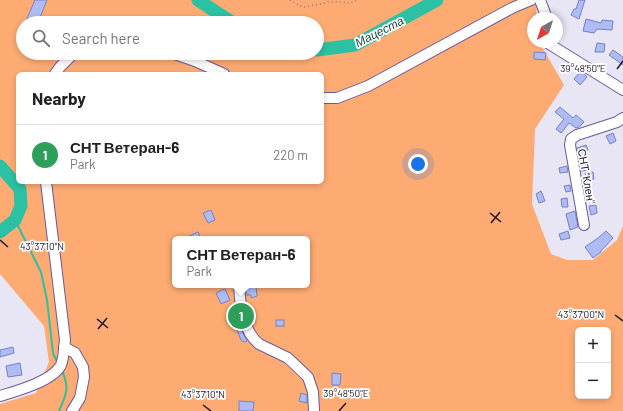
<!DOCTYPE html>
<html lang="en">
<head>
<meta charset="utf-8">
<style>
  :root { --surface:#fff; --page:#f2f2f2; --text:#202124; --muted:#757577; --line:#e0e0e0; --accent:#d93025 }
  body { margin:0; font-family:Barlow,sans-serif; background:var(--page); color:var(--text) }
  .controls { position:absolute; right:12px; bottom:12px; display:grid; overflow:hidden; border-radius:6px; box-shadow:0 2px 6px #0003 }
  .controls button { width:36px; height:36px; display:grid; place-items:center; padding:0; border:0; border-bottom:1px solid var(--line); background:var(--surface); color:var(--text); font:20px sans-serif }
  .compass { position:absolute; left:527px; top:12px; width:36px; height:36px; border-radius:50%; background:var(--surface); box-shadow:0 2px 6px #0003; rotate:219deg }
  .you { position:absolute; left:418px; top:164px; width:14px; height:14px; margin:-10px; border:3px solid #fff; border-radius:50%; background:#1a73e8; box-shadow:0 0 0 6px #1a73e833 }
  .badge { display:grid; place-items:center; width:26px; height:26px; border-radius:50%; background:var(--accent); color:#fff; font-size:13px; font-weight:700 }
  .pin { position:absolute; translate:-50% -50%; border:2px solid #fff; box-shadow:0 1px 4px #0006 }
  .popup { position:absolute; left:172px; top:236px; width:138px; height:52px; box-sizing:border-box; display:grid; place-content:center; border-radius:6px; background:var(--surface); filter:drop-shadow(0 1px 3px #0005); font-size:13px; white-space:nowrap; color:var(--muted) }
  .popup b { font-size:15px; color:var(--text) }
  .popup::after { content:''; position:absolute; left:50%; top:100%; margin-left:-8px; border:8px solid transparent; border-top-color:var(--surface) }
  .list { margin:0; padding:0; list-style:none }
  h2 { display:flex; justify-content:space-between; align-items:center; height:52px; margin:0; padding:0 16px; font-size:17px }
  h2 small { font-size:13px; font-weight:400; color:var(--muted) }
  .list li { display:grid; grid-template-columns:26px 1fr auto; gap:12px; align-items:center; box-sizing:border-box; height:60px; padding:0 16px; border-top:1px solid var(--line) }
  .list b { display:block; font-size:15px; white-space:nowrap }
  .list p { margin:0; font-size:13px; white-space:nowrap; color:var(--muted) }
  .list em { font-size:13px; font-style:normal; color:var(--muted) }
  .icon { flex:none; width:22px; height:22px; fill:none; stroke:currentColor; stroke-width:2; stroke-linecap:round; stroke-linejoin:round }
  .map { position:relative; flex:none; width:623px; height:411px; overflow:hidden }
  .search { position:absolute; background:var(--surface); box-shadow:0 2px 6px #0003; left:16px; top:16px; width:308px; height:44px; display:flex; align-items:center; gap:10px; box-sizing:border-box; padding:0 14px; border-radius:22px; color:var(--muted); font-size:15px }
  .panel { position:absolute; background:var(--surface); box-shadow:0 2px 6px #0003; left:16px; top:72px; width:308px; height:112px; border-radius:6px }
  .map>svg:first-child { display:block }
  .green { fill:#fdab73; fill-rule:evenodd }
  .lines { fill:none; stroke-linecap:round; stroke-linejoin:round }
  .stream { stroke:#2bc1a2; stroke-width:2 }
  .river { stroke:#2bc1a2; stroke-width:13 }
  .building { fill:#afbcf4; stroke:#7481c4 }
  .minor-casing { stroke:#6b5a9b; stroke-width:12 }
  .path { stroke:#827c91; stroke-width:1.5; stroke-dasharray:1 3; stroke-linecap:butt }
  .minor { stroke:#fff; stroke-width:10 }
  .ticks { fill:none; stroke:#1e1631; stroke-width:1.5 }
  .labels { text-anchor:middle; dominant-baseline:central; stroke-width:3.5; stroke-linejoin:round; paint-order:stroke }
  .street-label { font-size:11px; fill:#1e1631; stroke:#fff }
  .water-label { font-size:12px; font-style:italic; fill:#144e41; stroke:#fff }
  .ticks-label { font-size:10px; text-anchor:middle; fill:#1e1631; stroke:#fff; stroke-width:3.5; stroke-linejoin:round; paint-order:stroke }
</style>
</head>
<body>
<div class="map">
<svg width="623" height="411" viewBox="0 0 623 411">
  <rect width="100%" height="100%" fill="#e8e5f4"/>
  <path class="green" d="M0 0H537L536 18H533V42H539L564 85 535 129 532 204 551 254 567 260H593L617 240 623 226V411H0V404L36 393 49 362 44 326 0 274ZM23 23H317V53H23ZM18 74H322V182H18ZM175 239H307V285H175ZM578 330H608V396H578Z"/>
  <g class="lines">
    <g class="stream">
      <polyline points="15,220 41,272 47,300 53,353 58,364"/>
      <path d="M59 411C66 395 70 388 62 371"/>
    </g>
    <g class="river">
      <polyline points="198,0 233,23"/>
      <polyline points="317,50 355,45 437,0"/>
      <polyline points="0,166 20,189 21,206 15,220 0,232"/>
    </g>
  </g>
  <g class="building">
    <polygon points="35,0 47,0 38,23 25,23"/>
    <polygon points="579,0 585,0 579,19 571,15 574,9 576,9"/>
    <polygon points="586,19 601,23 602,20 613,21 612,30 597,29 594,33 583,31"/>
    <polygon points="597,43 605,44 604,52 595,52"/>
    <polygon points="613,50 623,57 623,65 609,55"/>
    <polygon points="534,52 546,53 545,60 534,59"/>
    <polygon points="581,71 587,77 580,85 574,79"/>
    <polygon points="560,107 573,118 576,115 584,122 579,127 576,128 569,123 561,133 556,129 564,119 555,112"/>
    <polygon points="613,133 616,141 610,144 606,136"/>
    <polygon points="586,145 588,150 579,153 577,148"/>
    <polygon points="587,164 588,170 581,171 580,165"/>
    <polygon points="567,166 568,172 560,173 559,168"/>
    <polygon points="593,172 594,179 587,181 585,173"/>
    <polygon points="570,185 571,191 566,192 564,186"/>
    <polygon points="541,191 545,201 539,203 536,194"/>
    <polygon points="567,198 568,207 562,207 561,199"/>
    <polygon points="596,205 597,213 591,215 589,206"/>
    <polygon points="211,210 215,220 208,223 203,213"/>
    <polygon points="575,211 578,227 570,230 566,214"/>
    <polygon points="568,231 570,238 561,240 559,234"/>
    <polygon points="606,231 613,238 601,251 601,252 593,258 585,247 598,238"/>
    <polygon points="198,232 201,239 183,239"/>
    <polygon points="256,286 257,296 251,298 251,295 246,295 246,288"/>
    <polygon points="224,289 225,289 230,300 221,304 216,293"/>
    <rect x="276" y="320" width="8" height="6"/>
    <polygon points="238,323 247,341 244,342 241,340 235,325"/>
    <polygon points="13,347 14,353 0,357 0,350"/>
    <polygon points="20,363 22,375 8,377 6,366"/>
    <polygon points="332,373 341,374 340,385 332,385"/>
    <polygon points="301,393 307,395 307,403 299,401"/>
    <polygon points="239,401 254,402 253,411 239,411"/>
  </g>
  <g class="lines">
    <g class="minor-casing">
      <g id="minor">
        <polyline points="540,0 545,13 545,18"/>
        <polyline points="546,42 623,90"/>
        <polyline points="172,53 195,61 224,74"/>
        <polyline points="55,74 60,67 74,53"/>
        <polyline points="322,98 337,98 368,86 512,8 531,0"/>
        <polyline points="584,225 570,145 571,139 577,135 617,122 623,118"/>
        <path d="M239 285C240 305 243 331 259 344L288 358 308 377 313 392 314 411"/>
        <polyline points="64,347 75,353 83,367 84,377 80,398 72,411"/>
        <path d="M0 396C17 391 53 381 61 365 64 358 64 348 65 340L46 182"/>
      </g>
    </g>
    <polyline class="path" points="290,0 300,6 305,7 329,2 339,2 349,3 358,0"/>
    <use href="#minor" class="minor"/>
  </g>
  <path class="ticks" d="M617 69 623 61M490 213 501 222M491 223 500 212M0 240 8 247M615 315 623 321M97 319 108 328M98 329 107 318M203 405 211 411M339 411 346 403"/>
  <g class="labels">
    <g class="street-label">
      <text transform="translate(587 176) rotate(80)">СНТ "Клен"</text>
    </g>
    <g class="water-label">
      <text transform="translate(379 31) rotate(-27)">Мацеста</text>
    </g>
  </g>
  <g class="ticks-label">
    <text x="583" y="72">39°48'50"E</text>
    <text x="42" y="250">43°37'10"N</text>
    <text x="581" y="318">43°37'00"N</text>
    <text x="346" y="397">39°48'50"E</text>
    <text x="203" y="398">43°37'10"N</text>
  </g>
</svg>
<div class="controls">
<button>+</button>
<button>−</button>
</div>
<svg class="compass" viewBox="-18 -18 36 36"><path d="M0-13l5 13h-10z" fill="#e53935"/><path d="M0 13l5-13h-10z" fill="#757577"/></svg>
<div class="you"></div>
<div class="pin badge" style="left:241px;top:316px;background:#2e9e5b">1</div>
<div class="popup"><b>СНТ Ветеран-6</b>Park</div>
<div class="search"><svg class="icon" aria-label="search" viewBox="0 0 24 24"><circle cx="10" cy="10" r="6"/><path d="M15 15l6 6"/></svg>Search here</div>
<section class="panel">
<h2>Nearby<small></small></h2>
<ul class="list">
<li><span class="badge" style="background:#2e9e5b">1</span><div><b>СНТ Ветеран-6</b><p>Park</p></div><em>220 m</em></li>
</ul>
</section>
</div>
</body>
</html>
